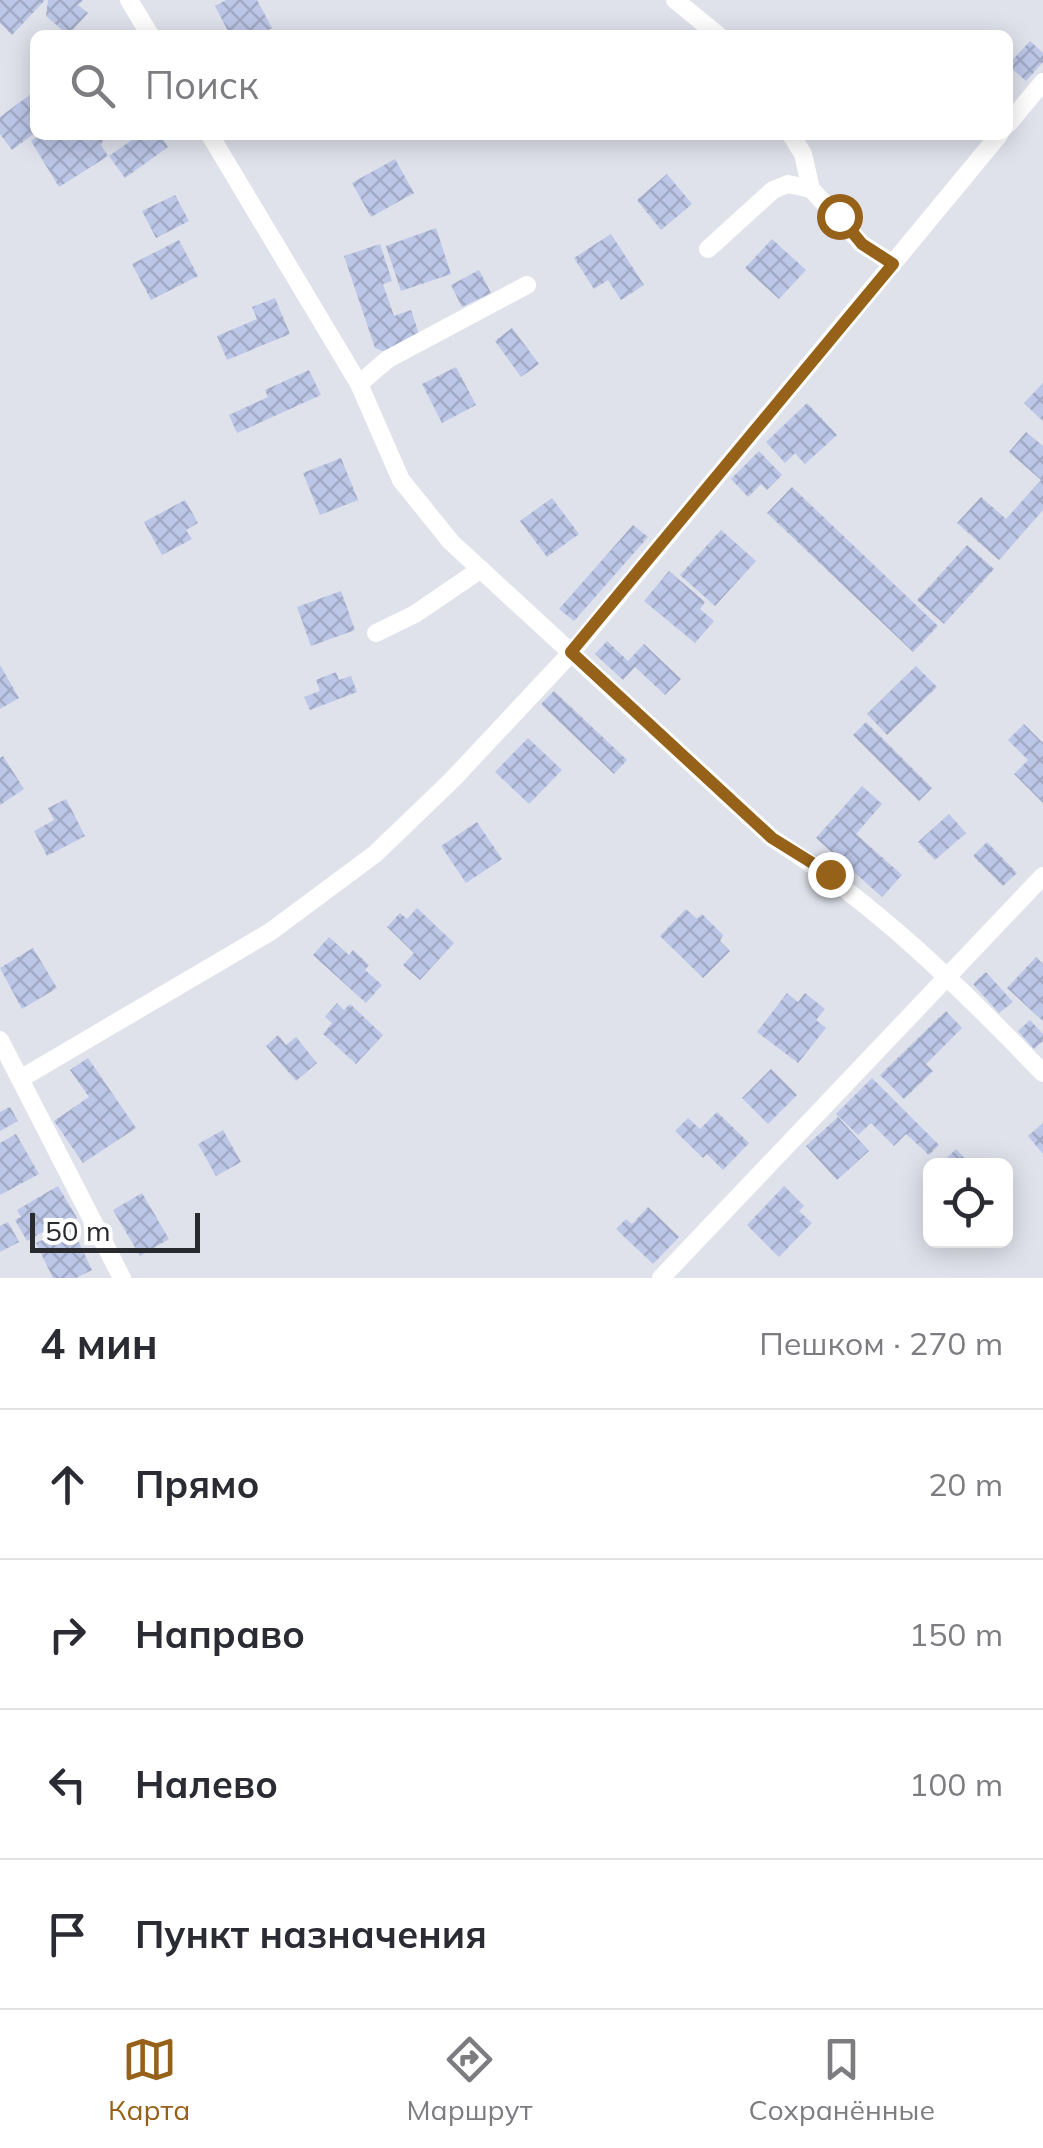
<!DOCTYPE html>
<html lang="ru">
<head>
<meta charset="utf-8">
<style>
  :root { --surface:#fff; --page:#f7f7f7; --text:#2b2b33; --muted:#7c7c81; --line:#e1e1e2; --accent:#966118 }
  body { margin:0; font-family:Mulish,sans-serif; background:var(--page); color:var(--text) }
  .controls { position:absolute; right:30px; bottom:30px; display:grid; overflow:hidden; border-radius:15px; box-shadow:0 5px 25px #0003 }
  .controls button { width:90px; height:90px; display:grid; place-items:center; padding:0; border:0; border-bottom:2px solid var(--line); background:var(--surface); color:var(--text); font:50px sans-serif }
  .scale { position:absolute; left:30px; bottom:25px; width:170px; box-sizing:border-box; padding-left:10px; border:5px solid #2a2b2e; border-top:0; font-size:28px; line-height:35px; white-space:nowrap; color:#2a2b2e; -webkit-text-stroke:8px #fff; paint-order:stroke }
  .stop { position:absolute; width:30px; height:30px; margin:-22px; border:8px solid #966118; border-radius:50%; background:#fff }
  .stop.end { background:#966118; border-color:#fff; box-shadow:0 2px 10px #0008 }
  .list { margin:0; padding:0; list-style:none }
  h2 { display:flex; justify-content:space-between; align-items:center; height:130px; margin:0; padding:0 40px; font-size:42px }
  h2 small { font-size:32px; font-weight:400; color:var(--muted) }
  .list li { display:grid; grid-template-columns:65px 1fr auto; gap:30px; align-items:center; box-sizing:border-box; height:150px; padding:0 40px; border-top:2px solid var(--line) }
  .list b { display:block; font-size:38px; white-space:nowrap }
  .list em { font-size:32px; font-style:normal; color:var(--muted) }
  .icon { flex:none; width:55px; height:55px; fill:none; stroke:currentColor; stroke-width:2; stroke-linecap:round; stroke-linejoin:round }
  .map { position:relative; flex:none; width:1043px; height:1278px; overflow:hidden }
  .search { position:absolute; background:var(--surface); box-shadow:0 5px 25px #0003; left:30px; right:30px; top:30px; height:110px; display:flex; align-items:center; gap:25px; box-sizing:border-box; padding:0 35px; border-radius:15px; color:var(--muted); font-size:38px }
  .sheet { height:730px; background:var(--surface) }
  nav { display:flex; justify-content:space-around; align-items:center; box-sizing:border-box; height:140px; border-top:2px solid var(--line); background:var(--surface); font-size:28px; color:var(--muted) }
  nav a { display:grid; justify-items:center; gap:5px }
  nav .on { color:var(--accent) }
  .map>svg:first-child { display:block }
  .building { fill:url(#building-cross-hatch) }
  .lines { fill:none; stroke-linecap:round; stroke-linejoin:round }
  .minor { stroke:#fff; stroke-width:18 }
  .route { stroke:#966118; stroke-width:12 }
</style>
</head>
<body>
<div class="map">
<svg width="1043" height="1278" viewBox="0 0 1043 1278">
  <defs>
    <pattern id="building-cross-hatch" width="8" height="8" patternUnits="userSpaceOnUse" patternTransform="scale(2.5)"><rect width="8" height="8" fill="#bcc6e7"/><path d="M0 0l8 8M0 8l8-8" fill="none" stroke="#a2aac6"/></pattern>
  </defs>
  <rect width="100%" height="100%" fill="#dfe2eb"/>
  <g class="building">
    <polygon points="0,0 45,0 12,35 0,23"/>
    <polygon points="48,0 83,0 78,5 88,13 68,35 46,16"/>
    <polygon points="226,0 257,0 272,28 259,35 230,35 215,6"/>
    <polygon points="1030,41 1043,53 1043,62 1026,81 1008,65"/>
    <polygon points="35,91 35,133 12,150 0,134 0,117"/>
    <polygon points="40,135 105,135 101,145 108,156 59,187 31,141"/>
    <polygon points="139,135 160,135 168,147 125,178 109,156"/>
    <polygon points="395,159 414,193 371,217 352,183"/>
    <polygon points="667,174 692,204 661,230 637,200"/>
    <polygon points="175,195 189,221 156,238 142,211"/>
    <polygon points="436,228 451,274 401,291 386,246"/>
    <polygon points="611,234 644,285 621,300 608,280 594,289 574,258"/>
    <polygon points="772,239 806,270 779,299 745,268"/>
    <polygon points="179,240 198,276 151,300 132,264"/>
    <polygon points="380,244 392,281 383,284 394,316 411,310 421,340 385,352 375,348 344,256"/>
    <polygon points="479,270 491,293 462,307 451,285"/>
    <polygon points="275,298 290,334 227,360 217,336 257,319 252,307"/>
    <polygon points="512,328 539,364 521,377 495,341"/>
    <polygon points="456,367 476,405 442,423 422,384"/>
    <polygon points="309,370 321,395 237,433 229,415 268,397 265,390"/>
    <polygon points="1043,383 1043,421 1024,403"/>
    <polygon points="807,403 837,435 805,464 795,453 785,463 766,442"/>
    <polygon points="1026,432 1043,446 1043,510 999,560 957,523 981,497 1006,519 1041,480 1009,452"/>
    <polygon points="759,451 782,475 767,490 761,484 748,497 731,479"/>
    <polygon points="341,458 358,500 320,515 303,473"/>
    <polygon points="792,487 938,626 913,652 767,513"/>
    <polygon points="552,498 579,534 547,557 520,521"/>
    <polygon points="185,500 198,523 186,530 192,539 162,555 144,522"/>
    <polygon points="633,525 648,537 574,621 559,609"/>
    <polygon points="721,530 756,561 715,606 680,575"/>
    <polygon points="967,545 994,569 944,624 917,600"/>
    <polygon points="669,571 705,602 700,609 714,621 695,643 644,601"/>
    <polygon points="341,591 355,630 311,646 297,607"/>
    <polygon points="607,641 628,661 644,644 681,679 665,695 635,667 623,680 595,654"/>
    <polygon points="0,665 19,698 0,709"/>
    <polygon points="916,666 937,687 887,735 867,714"/>
    <polygon points="336,672 339,680 351,676 357,692 310,710 304,697 320,691 316,680"/>
    <polygon points="554,691 627,760 614,774 541,704"/>
    <polygon points="866,722 932,788 919,801 853,735"/>
    <polygon points="1024,724 1043,743 1043,803 1014,774 1028,760 1008,740"/>
    <polygon points="528,738 562,770 529,804 495,772"/>
    <polygon points="3,756 24,789 0,805 0,758"/>
    <polygon points="862,786 882,804 856,834 902,875 882,897 816,838"/>
    <polygon points="66,799 85,836 47,856 34,831 54,820 48,808"/>
    <polygon points="949,814 966,833 935,860 918,842"/>
    <polygon points="477,822 502,859 466,883 441,846"/>
    <polygon points="987,842 1017,873 1003,886 973,856"/>
    <polygon points="417,908 454,943 420,980 403,965 414,953 387,927 400,913 407,919"/>
    <polygon points="686,909 697,919 702,914 723,935 720,941 730,951 703,978 660,936"/>
    <polygon points="329,937 349,955 353,950 369,965 365,970 382,985 366,1003 313,955"/>
    <polygon points="33,948 57,988 22,1009 0,968"/>
    <polygon points="1036,957 1043,964 1043,1021 1007,988"/>
    <polygon points="986,972 1013,1002 999,1013 973,984"/>
    <polygon points="787,993 798,1002 805,993 825,1009 816,1020 826,1028 798,1063 757,1032"/>
    <polygon points="337,1003 344,1010 350,1004 383,1035 356,1064 323,1034 332,1023 325,1017"/>
    <polygon points="946,1011 962,1028 926,1064 933,1071 904,1099 880,1075"/>
    <polygon points="1030,1020 1043,1034 1043,1041 1034,1049 1018,1031"/>
    <polygon points="278,1035 286,1045 296,1037 317,1063 296,1081 266,1046"/>
    <polygon points="88,1058 136,1128 83,1163 54,1121 89,1097 70,1070"/>
    <polygon points="771,1069 797,1095 768,1124 742,1098"/>
    <polygon points="872,1078 939,1145 929,1155 906,1134 894,1146 871,1123 858,1135 836,1114"/>
    <polygon points="10,1107 18,1121 0,1131 0,1112"/>
    <polygon points="717,1112 749,1143 723,1170 707,1154 703,1158 675,1131 688,1118 700,1129"/>
    <polygon points="838,1117 869,1151 837,1180 806,1146"/>
    <polygon points="1043,1123 1043,1154 1028,1136"/>
    <polygon points="223,1130 241,1162 216,1176 198,1144"/>
    <polygon points="16,1134 39,1174 0,1195 0,1143"/>
    <polygon points="956,1149 972,1166 944,1166 942,1163"/>
    <polygon points="58,1186 77,1218 55,1231 53,1226 27,1241 15,1220 21,1217 17,1210"/>
    <polygon points="784,1186 804,1206 799,1211 812,1223 779,1257 747,1225"/>
    <polygon points="142,1193 169,1239 140,1256 113,1210"/>
    <polygon points="648,1207 679,1237 653,1264 616,1229 626,1219 632,1224"/>
    <polygon points="8,1222 19,1242 0,1252 0,1226"/>
    <polygon points="71,1226 92,1270 76,1278 53,1278 36,1243"/>
  </g>
  <g class="lines">
    <g class="minor">
      <polyline points="129,0 150,35"/>
      <polyline points="675,0 718,35"/>
      <polyline points="1008,124 1043,82"/>
      <path d="M210 135 359 384 401 480 451 542 772 838C875 903 959 986 1043 1073"/>
      <polyline points="791,135 803,154 811,189"/>
      <polyline points="708,249 773,190 788,184 811,189 862,244 893,264"/>
      <polyline points="359,384 388,359 527,285"/>
      <polyline points="376,633 415,614 481,569"/>
      <polyline points="0,1040 122,1278"/>
      <polyline points="20,1079 270,932 375,854 452,780 571,653 999,135"/>
      <polyline points="661,1278 1043,876"/>
    </g>
  </g>
  <g class="lines">
    <polyline class="route" points="830,874 772,838 571,652 893,264 862,244 839,216"/>
  </g>
</svg>
<div class="controls">
<button><svg class="icon" aria-label="locate" viewBox="0 0 24 24"><circle cx="12" cy="12" r="6"/><path d="M12 2v4M12 18v4M2 12h4M18 12h4"/></svg></button>
</div>
<div class="scale">50 m</div>
<div class="stop" style="left:839px;top:216px"></div>
<div class="stop end" style="left:830px;top:874px"></div>
<div class="search"><svg class="icon" aria-label="search" viewBox="0 0 24 24"><circle cx="10" cy="10" r="6"/><path d="M15 15l6 6"/></svg>Поиск</div>
</div>
<section class="sheet">
<h2>4 мин<small>Пешком · 270 m</small></h2>
<ul class="list">
<li><svg class="icon" aria-label="ahead" viewBox="0 0 24 24"><path d="M12 20V5M6 11l6-6 6 6"/></svg><div><b>Прямо</b></div><em>20 m</em></li>
<li><svg class="icon" aria-label="right" viewBox="0 0 24 24"><path d="M7 20v-9h11M14 6l5 5-5 5"/></svg><div><b>Направо</b></div><em>150 m</em></li>
<li><svg class="icon" aria-label="left" viewBox="0 0 24 24"><path d="M17 20v-9H6M10 6l-5 5 5 5"/></svg><div><b>Налево</b></div><em>100 m</em></li>
<li><svg class="icon" aria-label="arrive" viewBox="0 0 24 24"><path d="M6 21V4h12l-3 4 3 4H6"/></svg><div><b>Пункт назначения</b></div></li>
</ul>
</section>
<nav>
<a class="on"><svg class="icon" aria-label="map" viewBox="0 0 24 24"><path d="M3 6l6-2 6 2 6-2v14l-6 2-6-2-6 2zM9 4v14M15 6v14"/></svg>Карта</a>
<a><svg class="icon" aria-label="directions" viewBox="0 0 24 24"><path d="M12 3l9 9-9 9-9-9zM9 14v-3h6M13 9l2 2-2 2"/></svg>Маршрут</a>
<a><svg class="icon" aria-label="saved" viewBox="0 0 24 24"><path d="M7 4h10v16l-5-4-5 4z"/></svg>Сохранённые</a>
</nav>
</body>
</html>
